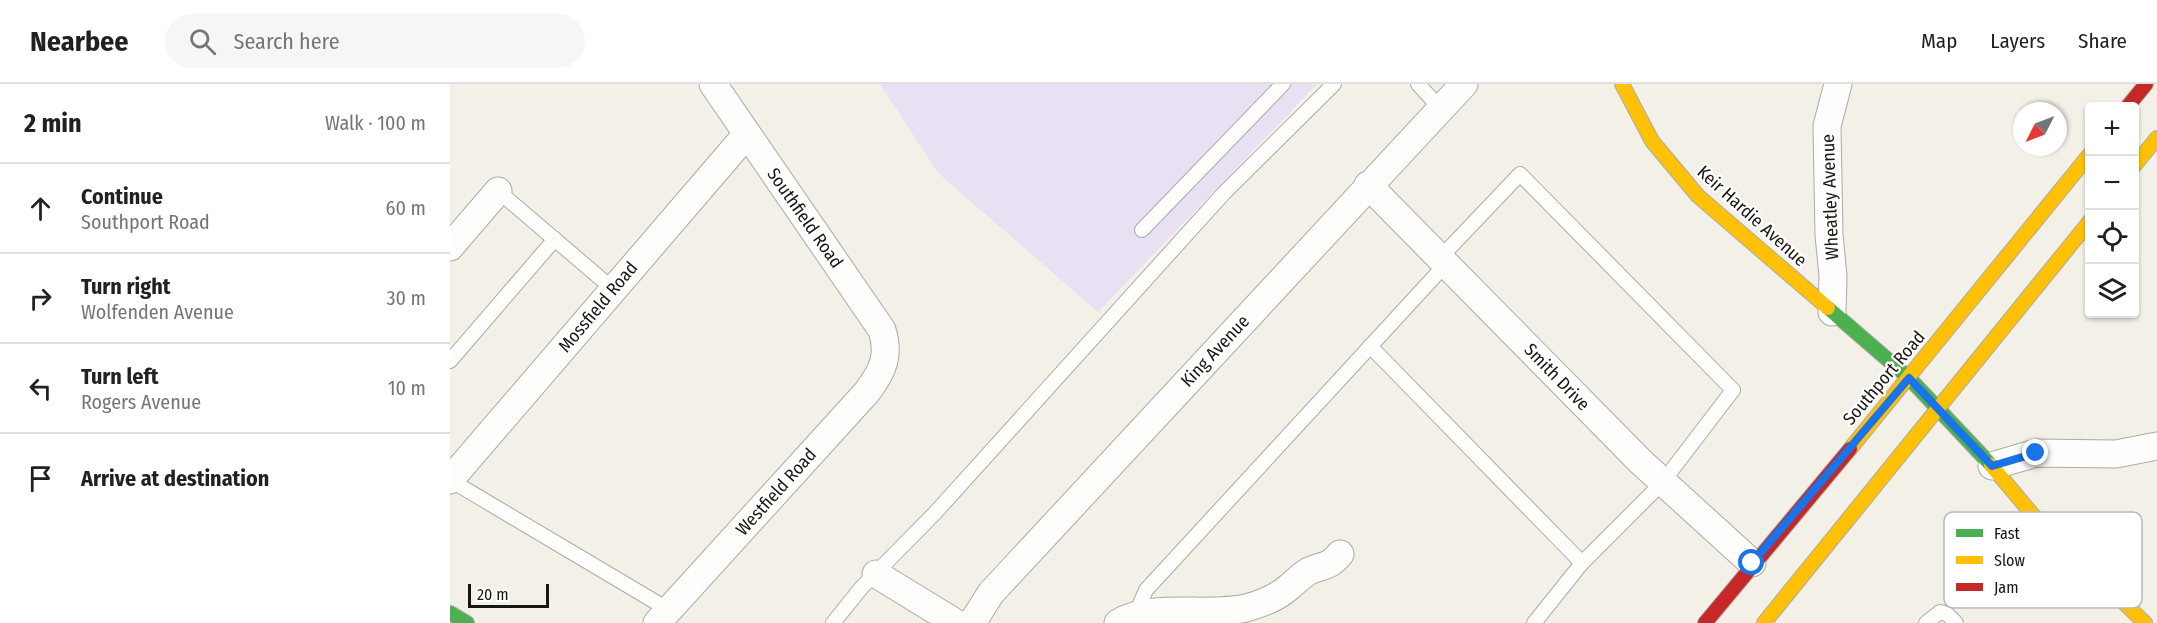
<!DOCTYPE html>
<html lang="en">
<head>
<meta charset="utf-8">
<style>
  :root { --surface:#fff; --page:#f6f6f6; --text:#202124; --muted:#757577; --line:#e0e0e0 }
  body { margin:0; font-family:"Fira Sans Condensed",sans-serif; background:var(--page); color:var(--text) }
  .controls { position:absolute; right:18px; top:18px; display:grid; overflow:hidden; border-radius:6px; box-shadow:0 2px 4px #0004 }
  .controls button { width:54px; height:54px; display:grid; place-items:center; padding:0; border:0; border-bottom:2px solid var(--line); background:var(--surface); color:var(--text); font:30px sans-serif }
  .compass { position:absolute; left:1563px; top:18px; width:54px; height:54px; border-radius:50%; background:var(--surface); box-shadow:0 2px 4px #0004; rotate:228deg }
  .scale { position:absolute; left:18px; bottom:15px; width:81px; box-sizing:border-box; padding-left:6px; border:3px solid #171610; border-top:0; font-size:16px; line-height:21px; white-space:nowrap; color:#171610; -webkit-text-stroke:4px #fff; paint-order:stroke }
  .stop { position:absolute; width:18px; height:18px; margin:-14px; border:4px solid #1a73e8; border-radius:50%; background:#fff }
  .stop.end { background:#1a73e8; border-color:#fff; box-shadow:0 2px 6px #0008 }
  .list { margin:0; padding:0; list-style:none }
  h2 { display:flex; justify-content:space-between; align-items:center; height:78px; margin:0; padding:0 24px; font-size:26px }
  h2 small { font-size:20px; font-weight:400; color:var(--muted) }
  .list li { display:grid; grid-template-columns:39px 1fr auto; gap:18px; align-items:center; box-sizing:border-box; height:90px; padding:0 24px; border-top:2px solid var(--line) }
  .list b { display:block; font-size:22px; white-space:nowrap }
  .list p { margin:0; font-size:20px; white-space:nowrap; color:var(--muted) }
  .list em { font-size:20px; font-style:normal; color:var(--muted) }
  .icon { flex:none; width:33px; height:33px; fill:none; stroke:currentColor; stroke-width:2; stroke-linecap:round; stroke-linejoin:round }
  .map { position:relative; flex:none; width:1707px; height:539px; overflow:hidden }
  header { display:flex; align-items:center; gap:36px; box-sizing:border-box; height:84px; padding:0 30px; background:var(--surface); border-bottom:2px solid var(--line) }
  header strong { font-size:28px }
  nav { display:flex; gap:33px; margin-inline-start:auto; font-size:21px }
  .search { width:420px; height:54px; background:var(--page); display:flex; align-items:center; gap:15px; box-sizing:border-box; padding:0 21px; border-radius:33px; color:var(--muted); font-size:22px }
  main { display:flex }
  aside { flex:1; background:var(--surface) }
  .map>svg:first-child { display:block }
  .green { fill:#eae0f4 }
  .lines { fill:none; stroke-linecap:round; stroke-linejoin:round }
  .lane-casing { stroke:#acaaa3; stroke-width:16 }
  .street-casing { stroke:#acaaa3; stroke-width:29 }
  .fast-casing { stroke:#acaaa3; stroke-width:16 }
  .slow-casing { stroke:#acaaa3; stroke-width:16 }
  .jam-casing { stroke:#acaaa3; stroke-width:16 }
  .lane { stroke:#fdfdfc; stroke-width:14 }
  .street { stroke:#fdfdfc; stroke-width:27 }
  .fast { stroke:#4caf50; stroke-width:14 }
  .slow { stroke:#ffc107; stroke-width:14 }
  .jam { stroke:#c62828; stroke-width:14 }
  .route { stroke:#1a73e8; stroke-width:8 }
  .labels { text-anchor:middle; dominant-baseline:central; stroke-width:4.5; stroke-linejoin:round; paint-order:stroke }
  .street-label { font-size:18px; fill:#171610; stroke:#fff }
  .key { fill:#fff; stroke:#b9b9b7; stroke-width:1.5 }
  .key-label { font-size:16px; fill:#171610 }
</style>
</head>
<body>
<header>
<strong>Nearbee</strong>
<div class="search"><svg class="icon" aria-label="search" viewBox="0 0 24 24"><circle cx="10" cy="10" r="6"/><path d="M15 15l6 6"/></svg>Search here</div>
<nav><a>Map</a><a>Layers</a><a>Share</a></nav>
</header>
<main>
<aside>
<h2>2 min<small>Walk · 100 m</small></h2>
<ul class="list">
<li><svg class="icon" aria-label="ahead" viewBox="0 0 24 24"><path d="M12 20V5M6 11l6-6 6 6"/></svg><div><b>Continue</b><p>Southport Road</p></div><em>60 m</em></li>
<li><svg class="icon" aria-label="right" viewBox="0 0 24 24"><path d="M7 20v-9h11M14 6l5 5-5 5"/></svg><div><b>Turn right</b><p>Wolfenden Avenue</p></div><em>30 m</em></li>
<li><svg class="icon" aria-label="left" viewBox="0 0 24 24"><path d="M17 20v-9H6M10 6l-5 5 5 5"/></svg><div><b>Turn left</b><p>Rogers Avenue</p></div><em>10 m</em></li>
<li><svg class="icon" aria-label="arrive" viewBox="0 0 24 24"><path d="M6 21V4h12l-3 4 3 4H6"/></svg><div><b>Arrive at destination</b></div></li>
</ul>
</aside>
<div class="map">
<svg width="1707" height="539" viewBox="0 0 1707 539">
  <rect width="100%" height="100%" fill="#f3f0e8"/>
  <polygon class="green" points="430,0 867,0 648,228 488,89"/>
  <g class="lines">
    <g class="lane-casing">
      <g id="lane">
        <polyline points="968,0 990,24"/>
        <polyline points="48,107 163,205"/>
        <polyline points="692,146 833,0"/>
        <polyline points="990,174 1070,90 1283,306 1212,399 1132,479 1084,539"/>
        <polyline points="920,262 1132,479"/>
        <polyline points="0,277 105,155"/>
        <polyline points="0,396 219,526"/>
        <polyline points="685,531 696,506 996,180"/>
        <polyline points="383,539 412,503 485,429 774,109 884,0"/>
        <polyline points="1476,539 1490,528 1497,530 1506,539"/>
      </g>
    </g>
    <g class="street-casing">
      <g id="street">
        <polyline points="918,101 1191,378 1302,479"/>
        <polyline points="0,163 48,107"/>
        <polyline points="1382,228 1383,192 1379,151 1377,42 1388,0"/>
        <polyline points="1542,382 1586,369 1666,370 1707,362"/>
        <polyline points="0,396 297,50"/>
        <polyline points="426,490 506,539"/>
        <path d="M207 539 417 308C433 287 440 271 432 246L263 0"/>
        <polyline points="522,539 541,509 1014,0"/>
        <path d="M668 539C702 518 756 533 796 524 811 520 826 514 838 504 844 499 852 491 859 487 875 480 878 484 890 470"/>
      </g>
    </g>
    <g class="fast-casing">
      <g id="fast">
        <polyline points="1378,224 1459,294 1541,381"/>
        <polyline points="0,529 17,539"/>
      </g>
    </g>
    <g class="slow-casing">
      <g id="slow">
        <polyline points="1172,0 1202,57 1248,112 1378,224"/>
        <polyline points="1684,82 1707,54"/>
        <polyline points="1400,365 1640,70"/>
        <polyline points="1541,381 1582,430 1695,539"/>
        <polyline points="1314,539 1640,137"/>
      </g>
    </g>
    <g class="jam-casing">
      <g id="jam">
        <polyline points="1678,22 1696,0"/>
        <polyline points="1255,539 1400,365"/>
      </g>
    </g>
    <use href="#lane" class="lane"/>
    <use href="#street" class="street"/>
    <use href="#fast" class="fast"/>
    <use href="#slow" class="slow"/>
    <use href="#jam" class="jam"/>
  </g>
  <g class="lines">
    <polyline class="route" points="1302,479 1459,294 1542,382 1586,369"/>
  </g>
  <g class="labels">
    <g class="street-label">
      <text transform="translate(1380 113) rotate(-92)">Wheatley Avenue</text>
      <text transform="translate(1302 132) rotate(42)">Keir Hardie Avenue</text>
      <text transform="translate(355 134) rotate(55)">Southfield Road</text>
      <text transform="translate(148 223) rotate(-50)">Mossfield Road</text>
      <text transform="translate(765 267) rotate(-47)">King Avenue</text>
      <text transform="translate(1107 293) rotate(46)">Smith Drive</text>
      <text transform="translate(1434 294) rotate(-50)">Southport Road</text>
      <text transform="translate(326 408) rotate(-48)">Westfield Road</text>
    </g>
  </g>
  <rect x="1494" y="428" width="198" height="96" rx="9" class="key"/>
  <rect x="1506" y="445" width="27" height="8" fill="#4caf50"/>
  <rect x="1506" y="472" width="27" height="8" fill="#ffc107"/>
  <rect x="1506" y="499" width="27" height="8" fill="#c62828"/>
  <g class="key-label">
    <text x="1544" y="455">Fast</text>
    <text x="1544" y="482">Slow</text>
    <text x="1544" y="509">Jam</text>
  </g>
</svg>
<div class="controls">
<button>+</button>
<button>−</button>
<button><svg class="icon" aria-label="locate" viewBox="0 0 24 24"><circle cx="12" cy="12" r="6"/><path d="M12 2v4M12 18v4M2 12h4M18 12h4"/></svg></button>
<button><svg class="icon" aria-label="layers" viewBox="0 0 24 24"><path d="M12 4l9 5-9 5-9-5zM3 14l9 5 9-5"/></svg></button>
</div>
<svg class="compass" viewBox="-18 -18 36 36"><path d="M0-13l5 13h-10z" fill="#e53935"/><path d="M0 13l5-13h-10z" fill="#757577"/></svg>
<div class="scale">20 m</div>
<div class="stop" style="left:1302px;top:479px"></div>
<div class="stop end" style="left:1586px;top:369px"></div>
</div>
</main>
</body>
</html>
